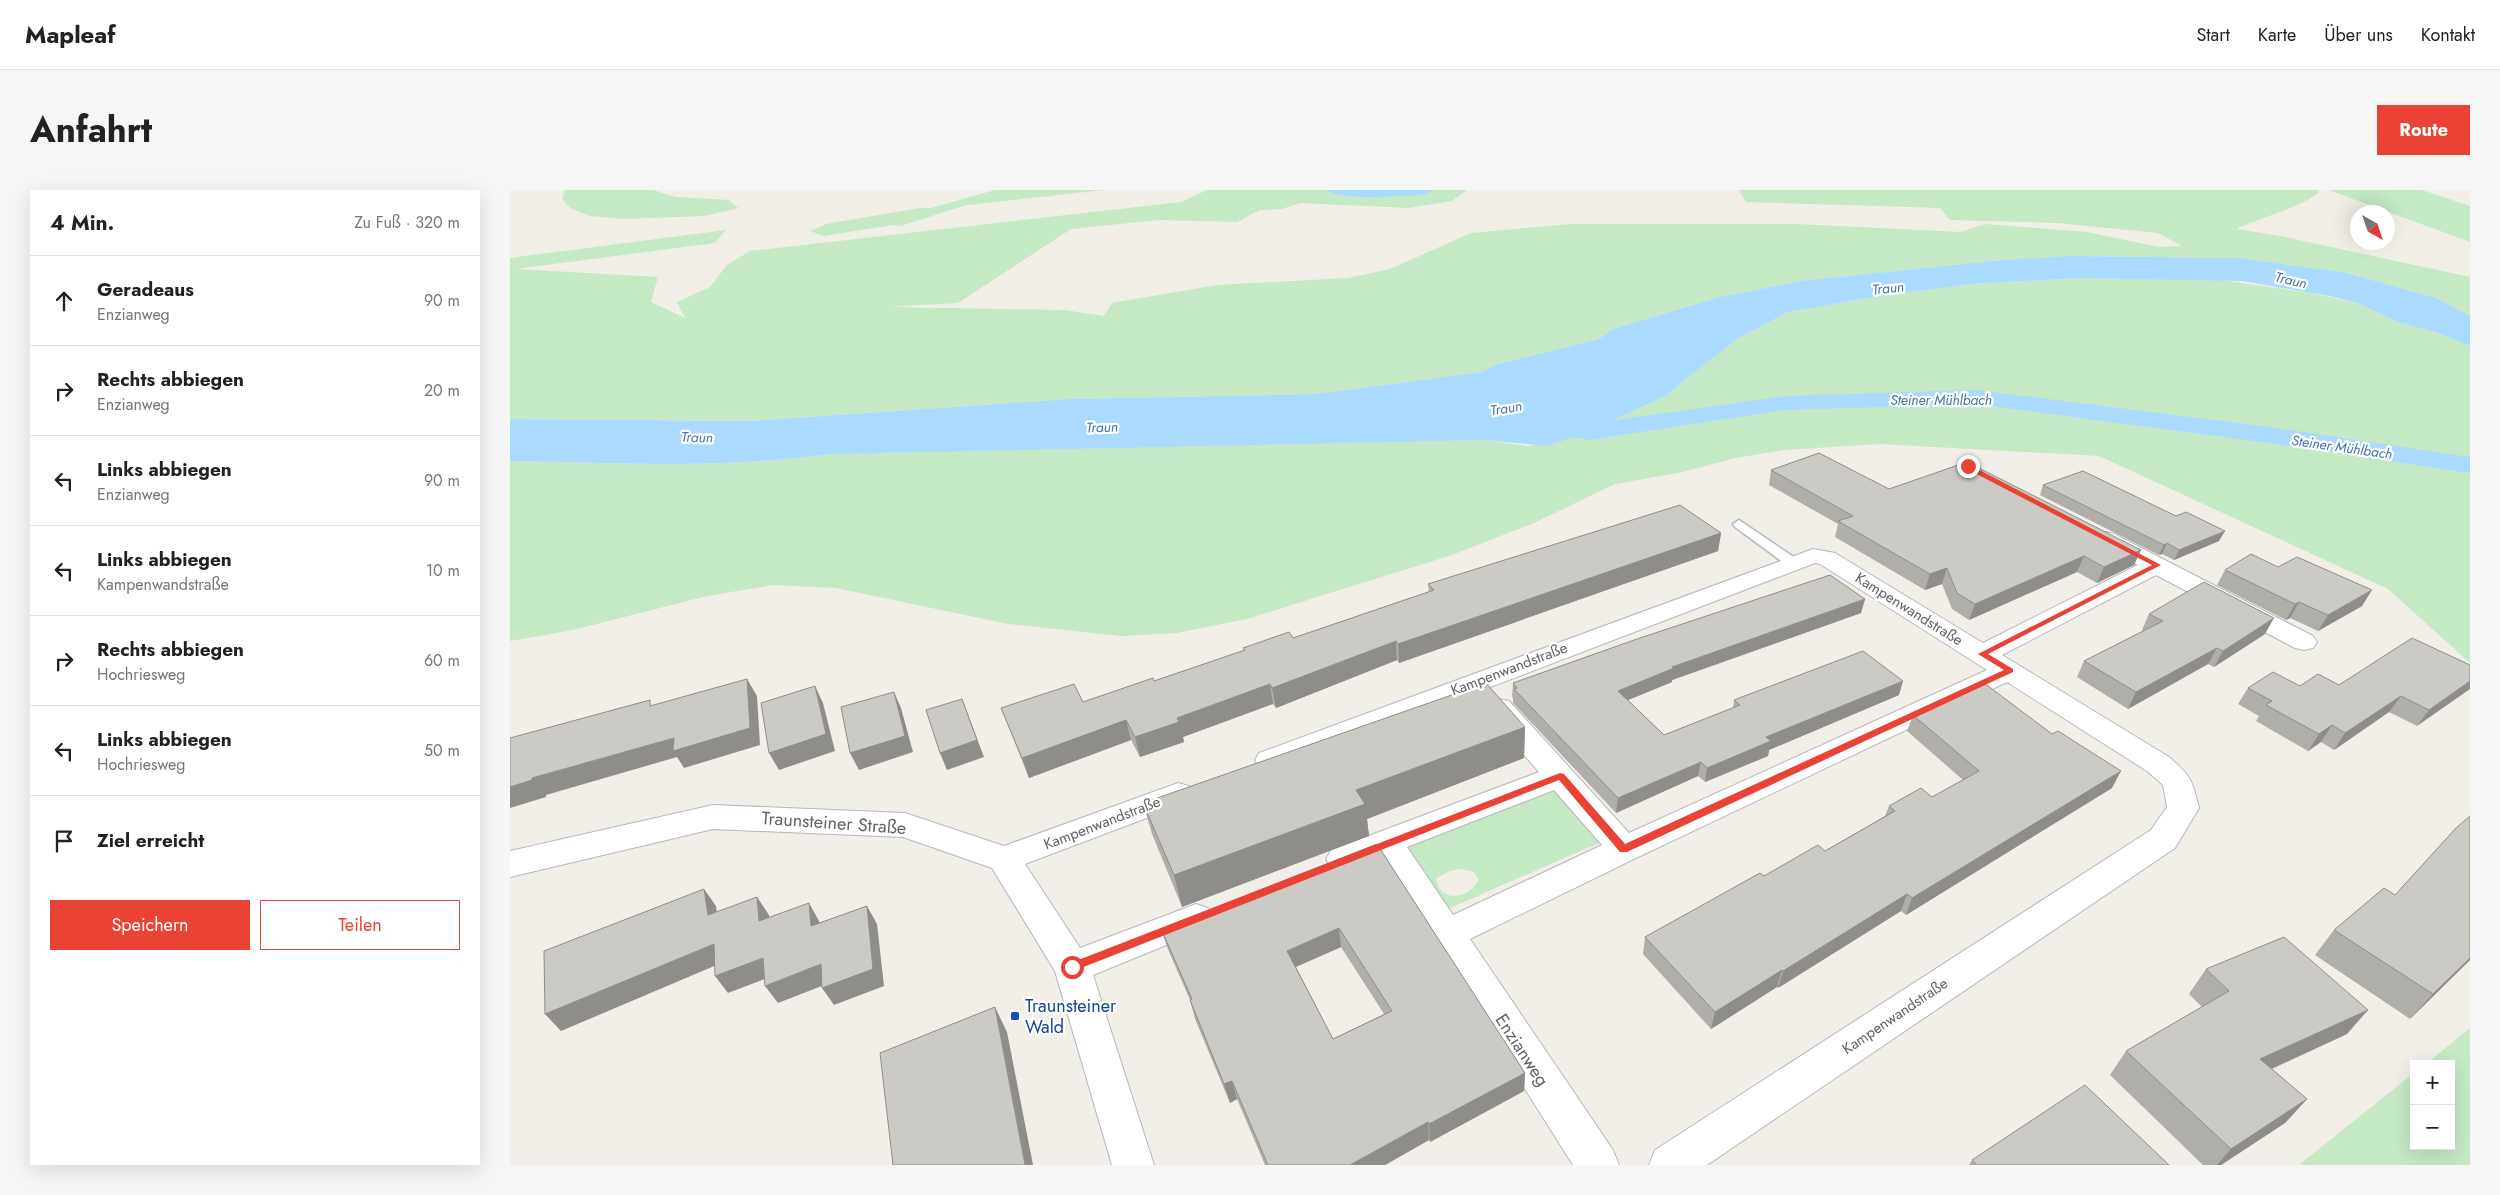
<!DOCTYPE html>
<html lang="de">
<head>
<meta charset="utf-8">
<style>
  :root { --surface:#fff; --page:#f6f6f6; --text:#222; --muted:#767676; --line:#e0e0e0; --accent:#ea4335 }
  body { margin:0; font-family:Jost,sans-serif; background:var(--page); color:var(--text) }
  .controls { position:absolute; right:15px; bottom:15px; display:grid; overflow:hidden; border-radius:0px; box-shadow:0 5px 20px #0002 }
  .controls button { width:45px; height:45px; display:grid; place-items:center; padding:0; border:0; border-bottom:1px solid var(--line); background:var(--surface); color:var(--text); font:25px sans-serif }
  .compass { position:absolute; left:1840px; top:15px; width:45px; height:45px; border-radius:50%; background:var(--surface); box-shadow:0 5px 20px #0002; rotate:140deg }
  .stop { position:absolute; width:15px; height:15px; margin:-11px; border:4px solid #ea4335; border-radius:50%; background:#fff }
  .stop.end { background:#ea4335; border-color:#fff; box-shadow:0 1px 5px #0008 }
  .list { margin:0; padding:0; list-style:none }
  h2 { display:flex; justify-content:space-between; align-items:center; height:65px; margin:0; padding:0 20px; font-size:21px }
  h2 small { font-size:16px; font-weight:400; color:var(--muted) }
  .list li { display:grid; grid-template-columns:32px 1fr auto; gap:15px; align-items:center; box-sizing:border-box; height:90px; padding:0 20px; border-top:1px solid var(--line) }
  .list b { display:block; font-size:19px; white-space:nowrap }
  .list p { margin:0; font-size:16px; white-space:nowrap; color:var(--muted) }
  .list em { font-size:16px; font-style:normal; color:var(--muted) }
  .actions { display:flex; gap:10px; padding:15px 20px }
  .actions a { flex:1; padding:11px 0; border:1px solid var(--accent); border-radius:0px; text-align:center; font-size:18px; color:var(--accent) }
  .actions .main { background:var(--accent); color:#fff }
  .icon { flex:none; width:28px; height:28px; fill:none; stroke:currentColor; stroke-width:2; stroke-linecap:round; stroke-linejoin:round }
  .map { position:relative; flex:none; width:1960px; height:975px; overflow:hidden; border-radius:0px }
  header { display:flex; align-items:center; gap:30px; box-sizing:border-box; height:70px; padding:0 25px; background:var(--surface); border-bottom:1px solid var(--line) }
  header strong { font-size:24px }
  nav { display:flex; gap:28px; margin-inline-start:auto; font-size:18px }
  .intro { display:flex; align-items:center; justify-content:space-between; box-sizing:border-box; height:120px; padding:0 30px }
  h1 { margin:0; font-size:35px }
  .button { padding:12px 22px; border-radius:0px; background:var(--accent); color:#fff; font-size:18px; font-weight:700 }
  main { display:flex; gap:30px; padding:0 30px }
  aside { flex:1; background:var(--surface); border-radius:0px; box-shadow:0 5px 20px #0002 }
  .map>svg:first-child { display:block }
  .green { fill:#c5e8c5; fill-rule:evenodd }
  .water { fill:#aadaff }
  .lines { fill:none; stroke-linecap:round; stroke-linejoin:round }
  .canal { fill:#aadaff; fill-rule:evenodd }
  .service-casing { stroke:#b5b8bc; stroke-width:3 }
  .minor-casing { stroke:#b5b8bc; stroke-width:2 }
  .service { fill:#fff; fill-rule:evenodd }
  .minor { fill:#fff; fill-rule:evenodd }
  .wall { fill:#afaea9; fill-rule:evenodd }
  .shaded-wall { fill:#8f8d8a }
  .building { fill:#cccac5; stroke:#8f8d8a; fill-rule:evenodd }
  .route { fill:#ea4335 }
  .transit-dot { fill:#1a4fb4; stroke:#fff; stroke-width:2 }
  .labels { text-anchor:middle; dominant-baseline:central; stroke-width:4.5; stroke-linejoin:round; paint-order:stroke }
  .far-water-label { font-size:14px; font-style:italic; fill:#4174aa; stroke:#fff }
  .street-label { font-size:15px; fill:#5f6368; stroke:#fff }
  .near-street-label { font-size:18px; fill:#5f6368; stroke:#fff }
  .near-transit-label { font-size:18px; fill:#164399; stroke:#fff; text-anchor:start }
</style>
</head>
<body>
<header>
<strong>Mapleaf</strong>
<nav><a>Start</a><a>Karte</a><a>Über uns</a><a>Kontakt</a></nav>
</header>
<div class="intro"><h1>Anfahrt</h1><a class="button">Route</a></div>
<main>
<aside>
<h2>4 Min.<small>Zu Fuß · 320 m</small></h2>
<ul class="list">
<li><svg class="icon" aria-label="ahead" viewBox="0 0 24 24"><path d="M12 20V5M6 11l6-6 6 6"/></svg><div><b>Geradeaus</b><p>Enzianweg</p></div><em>90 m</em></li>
<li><svg class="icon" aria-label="right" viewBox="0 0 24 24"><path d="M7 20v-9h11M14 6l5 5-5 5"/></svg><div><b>Rechts abbiegen</b><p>Enzianweg</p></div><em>20 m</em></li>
<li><svg class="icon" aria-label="left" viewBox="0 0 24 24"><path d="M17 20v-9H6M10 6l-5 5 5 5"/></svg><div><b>Links abbiegen</b><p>Enzianweg</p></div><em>90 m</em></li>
<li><svg class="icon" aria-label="left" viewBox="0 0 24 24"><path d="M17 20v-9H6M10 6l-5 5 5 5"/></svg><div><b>Links abbiegen</b><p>Kampenwandstraße</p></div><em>10 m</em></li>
<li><svg class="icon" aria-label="right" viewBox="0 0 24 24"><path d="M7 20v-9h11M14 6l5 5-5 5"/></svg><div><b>Rechts abbiegen</b><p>Hochriesweg</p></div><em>60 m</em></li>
<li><svg class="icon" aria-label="left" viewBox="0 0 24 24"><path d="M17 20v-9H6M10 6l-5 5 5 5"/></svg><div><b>Links abbiegen</b><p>Hochriesweg</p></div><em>50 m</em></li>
<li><svg class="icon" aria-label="arrive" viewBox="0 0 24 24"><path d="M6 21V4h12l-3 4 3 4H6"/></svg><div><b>Ziel erreicht</b></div></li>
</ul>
<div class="actions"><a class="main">Speichern</a><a>Teilen</a></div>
</aside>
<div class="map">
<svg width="1960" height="975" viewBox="0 0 1960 975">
  <rect width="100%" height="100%" fill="#f1efe8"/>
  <g class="green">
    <polygon points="55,0 143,0 165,7 219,10 228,18 195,26 112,29 80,26 60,18 52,8"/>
    <polygon points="485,0 594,0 457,15 390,36 383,35 314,46 300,41 316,34 410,18 421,18"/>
    <path d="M697 0H957L942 11 899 18 790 13 772 19 750 20 727 32 649 30 561 39 448 113 378 117 554 120 594 126 602 113 707 95 838 88 880 79 961 43 1061 34H1286L1451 42 1475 34 1577 42 1649 57 1672 56 1648 43 1548 33 1440 30 1430 18 1236 12 1229 0H1807L1809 1C1803 13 1742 31 1726 39L1765 45 1960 87V126L1926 108 1833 82 1728 68 1565 66 1482 71 1291 91 1210 107 1103 139 1089 149 987 174 972 182 806 204 560 209 240 231 0 229V68L216 40 205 53 5 79 148 87 141 112 175 128 167 112 200 97 217 75 240 61 671 12Z"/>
    <polygon points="1819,0 1912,0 1960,16 1960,52"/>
    <path d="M1570 88 1712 90 1801 103 1850 114 1888 132 1928 143 1960 156V473L1878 399 1589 266 1370 254 1274 260 1225 268 1173 282 1105 294 1024 333 942 365 737 429 667 443 611 446 498 434 326 398 263 395 197 406 63 440 0 451V271C106 273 214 279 319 264L827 251 974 250 1018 256 1078 242 1155 206 1227 149 1278 122 1369 106 1461 94Z"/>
    <path d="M1026 595 1050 604 1091 652 931 722 876 652ZM951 679 964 682 969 690C959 709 929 714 926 688L940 681Z"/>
    <polygon points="1960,838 1960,975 1789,975 1904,883 1904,956 1941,956 1941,874 1916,874"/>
  </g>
  <path class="water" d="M1561 66 1728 68 1833 82 1926 108 1960 126V156L1928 143 1888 132 1850 114 1819 106 1732 91 1570 88 1461 94 1369 106 1278 122 1227 149 1155 206 1078 242 1037 256 974 250 319 264C214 279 106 273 0 271V229L240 231 560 209 806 204 972 182 987 174 1089 149 1103 139 1210 107 1291 91 1482 71Z"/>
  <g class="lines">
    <g class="canal">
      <path d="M818 0H923L915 5C899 5 827 12 818 0Z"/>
      <polygon points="1466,200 1752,236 1960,267 1960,283 1752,252 1466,214 1275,220 1078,250 1021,239 1018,234 1021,229 1030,227 1078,234 1275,206"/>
    </g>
    <g class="service-casing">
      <polygon id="service" points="1229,330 1288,370 1290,373 1288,376 1278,376 1225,337 1223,334"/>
    </g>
    <g class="minor-casing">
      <g id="minor">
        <path d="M1596 342 1604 344 1803 446 1807 452 1803 458 1794 460 1785 458 1646 385 1492 465 1659 567C1681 586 1682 589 1689 618L1665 658 1197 975H1139L1145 960 1641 640 1657 617 1653 595 1637 581 1497 492 1126 668 960 749 1103 960 1109 975H1063L869 668 833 682 821 678 816 669 821 660 1029 582 979 525 975 518 979 511 989 509 999 511 1119 643 1477 480 1310 374 1305 373 771 577 760 580 749 577 745 570 749 563 1303 359 1325 363 1473 453 1628 375 1588 354 1584 349 1588 344ZM1044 600 1092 655 943 725 897 657Z"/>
        <polygon points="668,593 679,596 684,604 679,612 515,674 570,758 686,714 698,718 704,728 698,738 583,785 644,975 602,975 545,781 482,678 393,647 203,639 0,687 0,661 203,615 395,623 494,656"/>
      </g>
    </g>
    <use href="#service" class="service"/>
    <use href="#minor" class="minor"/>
  </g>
  <g class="wall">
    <polygon points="1261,280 1379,299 1631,360 1624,375 1587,393 1567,382 1459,430 1442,419 1432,394 1415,400 1325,347 1328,334 1259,295"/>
    <polygon points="1533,295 1709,351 1664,370 1652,364 1649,365 1530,305"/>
    <polygon points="1211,343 1208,361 889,473 887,470 766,518 763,514 673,547 674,552 630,567 621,550 519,588 491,518 573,512 644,491 734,461 733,458 783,448 919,402 918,394"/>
    <polygon points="1715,380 1852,416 1808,441 1780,428 1776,430 1707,395"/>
    <polygon points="1355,409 1351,423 1162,490 1162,492 1118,510 1154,545 1223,518 1224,510 1389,505 1259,560 1258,566 1195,592 1188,586 1106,623 1003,513 1003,508 1002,507 1003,493"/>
    <polygon points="1639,424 1755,444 1704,477 1698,474 1618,519 1567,487 1574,471 1633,441 1632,440"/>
    <polygon points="1960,475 1907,536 1879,522 1824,560 1811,552 1798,561 1746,531 1749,526 1728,514 1738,498 1829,495"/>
    <polygon points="1403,525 1602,598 1396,725 1391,721 1268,798 1267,797 1201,839 1133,764 1135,747 1254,686 1315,661 1375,626 1379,616 1422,607 1453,590 1397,541"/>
    <polygon points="1015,537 1014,568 857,629 859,646 672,717 642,644 633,613"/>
    <path d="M867 654 1015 883 1014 901 920 952 919 950 875 975H755L727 909 720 913 685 829 680 810 657 757 651 739ZM831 757 874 824 823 849 786 777Z"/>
    <polygon points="1824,740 1960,770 1900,829 1805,765"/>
    <polygon points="1696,779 1837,844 1762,879 1797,909 1775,933 1711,975 1693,975 1600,885 1616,861 1692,817 1679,804"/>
    <polygon points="1462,970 1659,975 1459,975"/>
  </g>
  <g class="shaded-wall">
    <polygon points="1715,341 1709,351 1664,370 1669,360"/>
    <polygon points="1211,343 1208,361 889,473 888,454"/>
    <polygon points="1657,353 1652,364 1649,365 1654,355"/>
    <polygon points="1631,360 1624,375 1587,393 1594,377"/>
    <polygon points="1574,366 1567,382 1459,430 1465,414"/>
    <polygon points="1437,378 1432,394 1415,400 1420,384"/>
    <polygon points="1862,400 1852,416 1808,441 1818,425"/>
    <polygon points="1355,409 1351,423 1162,490 1162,492 1106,515 1108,501 1162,477"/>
    <polygon points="1789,412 1780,428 1776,430 1785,414"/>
    <polygon points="1764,428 1755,444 1704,477 1713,461"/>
    <polygon points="886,451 887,470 766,518 762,498"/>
    <polygon points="1707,458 1698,474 1618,519 1626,502"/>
    <polygon points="237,489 247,506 250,555 174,578 167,567 36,605 36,607 0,618 0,597 22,588 164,548"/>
    <polygon points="1393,491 1389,505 1259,560 1258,566 1195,592 1197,578 1256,547"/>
    <polygon points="1960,491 1960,499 1907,536 1919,520"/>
    <polygon points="760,494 763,514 673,547 674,552 630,567 625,547 667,528"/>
    <polygon points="305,496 313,513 325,561 269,580 259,563"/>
    <polygon points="384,502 391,518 403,562 349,580 340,563"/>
    <polygon points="1891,506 1879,522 1824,560 1835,543"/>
    <polygon points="452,509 474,567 437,580 430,563"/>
    <polygon points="616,530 621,550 519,588 512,568"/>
    <polygon points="1822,535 1811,552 1798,561 1809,544"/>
    <polygon points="1015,537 1014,568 857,629 859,646 672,717 664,685 846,600"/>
    <polygon points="1191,572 1188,586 1106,623 1108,608"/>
    <polygon points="1611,581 1602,598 1396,725 1402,708"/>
    <polygon points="194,699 206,716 210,742 198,725"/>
    <polygon points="1397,704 1391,721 1268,798 1273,781"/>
    <polygon points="247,707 259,725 261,748 249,731"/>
    <polygon points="299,713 309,731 312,753 301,736"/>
    <polygon points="357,716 367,734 374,796 324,815 312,798"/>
    <polygon points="829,738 831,757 781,779 777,761"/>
    <polygon points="204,754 216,771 51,841 35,824"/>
    <polygon points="253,768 265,785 218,803 205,786"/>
    <polygon points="1960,768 1960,770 1900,829 1923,804"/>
    <polygon points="311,774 322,792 268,813 255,796"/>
    <polygon points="1272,780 1267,797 1201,839 1205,822"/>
    <polygon points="485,817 497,842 523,975 515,975"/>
    <polygon points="1858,820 1837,844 1730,893 1750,869"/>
    <polygon points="1015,883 1014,901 920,952 919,934"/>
    <polygon points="722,891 727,909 720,913 714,894"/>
    <polygon points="1797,909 1775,933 1711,975 1707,975 1721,959"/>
    <polygon points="918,932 919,950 875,975 840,975"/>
  </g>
  <g class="building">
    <polygon points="1309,263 1379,299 1457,272 1631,360 1594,377 1574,366 1465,414 1447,403 1437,378 1420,384 1328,331 1343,326 1261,280"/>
    <polygon points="1573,281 1666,326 1676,322 1715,341 1669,360 1657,353 1654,355 1533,295"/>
    <polygon points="1170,315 1211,343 888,454 886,451 762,498 760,494 667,528 669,532 625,547 616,530 512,568 491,518 564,494 573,512 643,488 644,491 735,460 733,458 779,442 783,448 924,400 918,394"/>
    <polygon points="1741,364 1768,377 1787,367 1862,400 1818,425 1789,412 1785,414 1715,380"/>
    <polygon points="1320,385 1355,409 1162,477 1164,478 1108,501 1154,545 1230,515 1224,510 1353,461 1393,491 1256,547 1261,551 1197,578 1191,572 1108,608 1004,499 1007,498 1003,493 1127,449"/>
    <polygon points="1694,392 1764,428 1713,461 1707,458 1626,502 1574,471 1653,431 1639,424"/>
    <polygon points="1902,448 1960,475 1960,491 1919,520 1891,506 1835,543 1822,535 1809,544 1756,515 1762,511 1738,498 1763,482 1790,496 1808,484 1829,495"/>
    <polygon points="237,489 240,538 163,561 164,548 22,588 22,590 0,597 0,548 140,510 140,516"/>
    <polygon points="976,493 1015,537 846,600 855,614 664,685 633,613"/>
    <polygon points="1474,493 1542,544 1548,541 1611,581 1402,708 1397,704 1273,781 1272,780 1205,822 1135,747 1250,683 1254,686 1308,655 1315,661 1385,621 1379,616 1411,598 1422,607 1469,581 1403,525"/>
    <polygon points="305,496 316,544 259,563 251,513"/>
    <polygon points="384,502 395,546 340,563 331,517"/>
    <polygon points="452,509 467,550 430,563 416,520"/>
    <polygon points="1960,626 1960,768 1923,804 1824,740 1874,698 1885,705 1946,638"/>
    <path d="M867 654 1015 883 919 934 918 932 840 975H758L722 891 714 894 680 810 682 809 651 739ZM829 738 882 821 823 849 777 761Z"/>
    <polygon points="194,699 198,725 247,707 249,731 299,713 301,736 357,716 363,779 312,798 311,774 255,796 253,768 205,786 204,754 35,824 34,761"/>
    <polygon points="1774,747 1858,820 1750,869 1797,909 1721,959 1616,861 1719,801 1696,779"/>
    <polygon points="485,817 515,975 383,975 370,863"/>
    <polygon points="1575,895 1659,975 1467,975 1462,970"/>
  </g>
  <polygon class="route" points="1455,275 1460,275 1651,375 1478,464 1503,479 1503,482 1117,662 1110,662 1049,590 566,780 558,780 558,774 1050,583 1054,584 1115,654 1494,480 1468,464 1642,375 1455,278"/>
  <rect class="transit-dot" x="500" y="821" width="10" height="10" rx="2.5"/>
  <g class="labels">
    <g class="far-water-label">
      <text transform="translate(1781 90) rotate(13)">Traun</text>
      <text transform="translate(1378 98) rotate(-6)">Traun</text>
      <text x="1431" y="210">Steiner Mühlbach</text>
      <text transform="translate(996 218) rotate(-9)">Traun</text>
      <text transform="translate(592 237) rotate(-2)">Traun</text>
      <text transform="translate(187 247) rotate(1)">Traun</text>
      <text transform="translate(1832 257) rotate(8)">Steiner Mühlbach</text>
    </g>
    <g class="street-label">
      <text transform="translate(1399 419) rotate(32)">Kampenwandstraße</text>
      <text transform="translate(999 479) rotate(-21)">Kampenwandstraße</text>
      <text transform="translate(592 633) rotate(-21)">Kampenwandstraße</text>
      <text transform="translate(1385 826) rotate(-34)">Kampenwandstraße</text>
    </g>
    <g class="near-street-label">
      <text transform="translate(324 633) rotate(4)">Traunsteiner Straße</text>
      <text transform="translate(1012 860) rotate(57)">Enzianweg</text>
    </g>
    <g class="near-transit-label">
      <text x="515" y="816">Traunsteiner<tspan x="515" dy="21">Wald</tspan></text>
    </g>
  </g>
</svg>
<div class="controls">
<button>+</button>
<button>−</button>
</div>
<svg class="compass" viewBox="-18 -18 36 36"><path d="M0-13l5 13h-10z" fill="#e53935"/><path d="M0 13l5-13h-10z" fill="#767676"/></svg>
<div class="stop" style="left:562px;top:777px"></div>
<div class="stop end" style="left:1458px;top:276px"></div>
</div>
</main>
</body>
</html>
